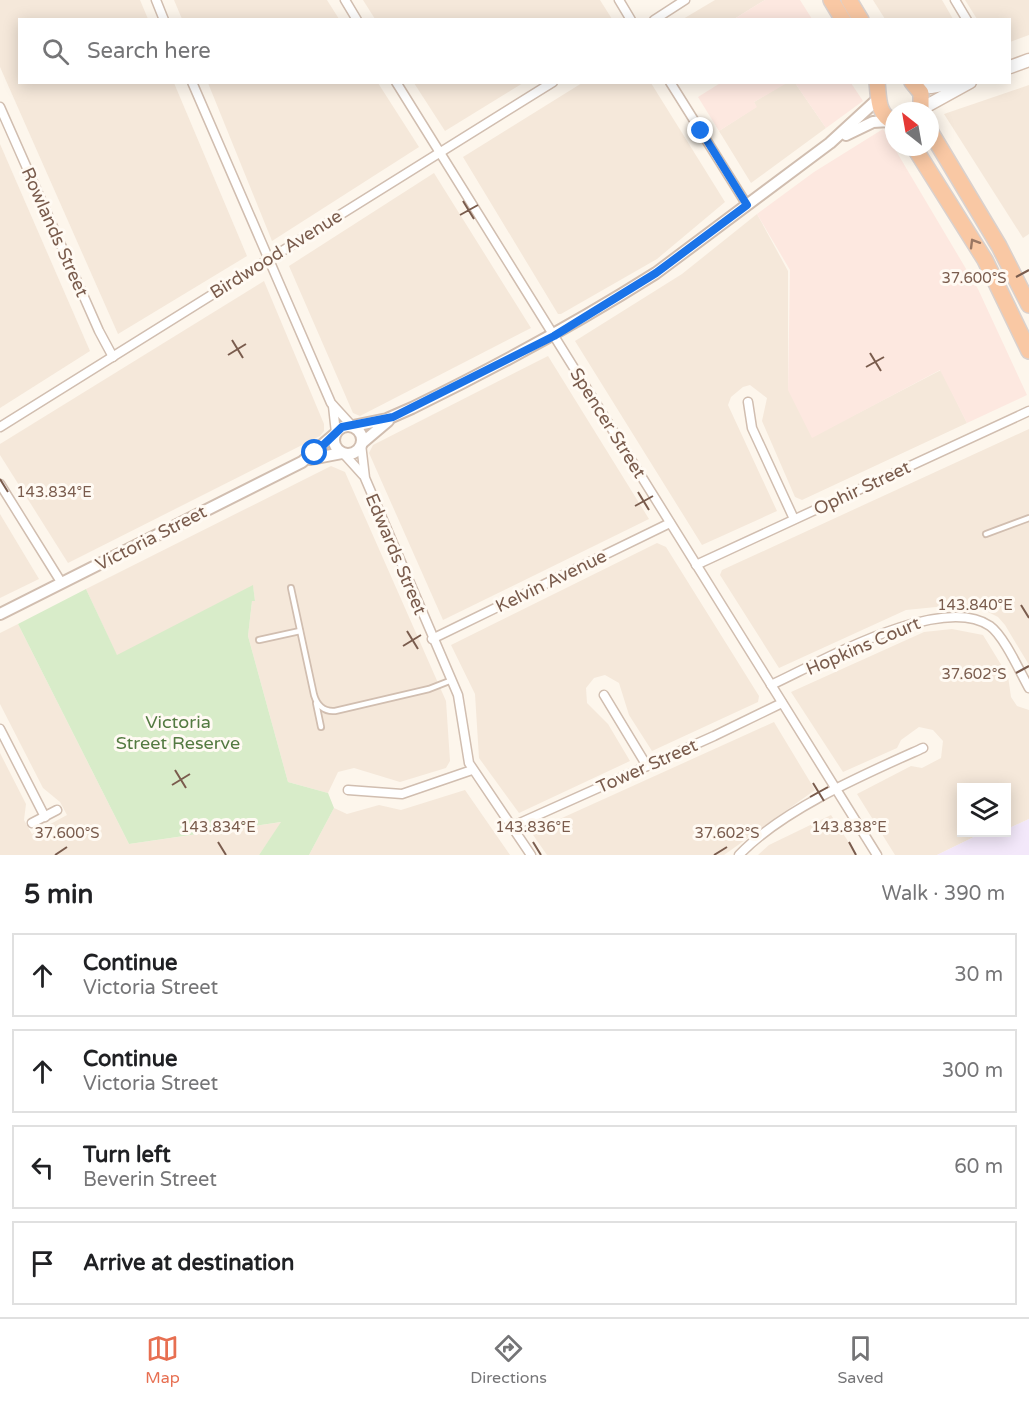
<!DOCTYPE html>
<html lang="en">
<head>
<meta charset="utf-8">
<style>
  :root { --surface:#fff; --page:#f2f2f2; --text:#202124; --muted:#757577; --line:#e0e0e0; --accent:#e76f51 }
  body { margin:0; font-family:"Varela Round",sans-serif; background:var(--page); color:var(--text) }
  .controls { position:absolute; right:18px; bottom:18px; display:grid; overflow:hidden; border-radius:0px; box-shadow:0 3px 15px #0003 }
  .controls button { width:54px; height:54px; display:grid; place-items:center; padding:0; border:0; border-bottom:2px solid var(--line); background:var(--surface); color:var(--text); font:30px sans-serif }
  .compass { position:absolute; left:885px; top:102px; width:54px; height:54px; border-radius:50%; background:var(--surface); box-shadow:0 3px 15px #0003; rotate:329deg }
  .stop { position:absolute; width:18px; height:18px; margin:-14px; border:4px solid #1a73e8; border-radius:50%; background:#fff }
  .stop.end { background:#1a73e8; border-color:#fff; box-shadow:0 2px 6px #0008 }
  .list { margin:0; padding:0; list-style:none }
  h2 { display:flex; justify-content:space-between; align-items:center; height:78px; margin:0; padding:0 24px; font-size:26px }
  h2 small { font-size:20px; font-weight:400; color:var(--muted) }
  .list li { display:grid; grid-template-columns:39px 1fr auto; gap:18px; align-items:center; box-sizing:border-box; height:84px; margin:0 12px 12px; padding:0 12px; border:2px solid var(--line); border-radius:0px }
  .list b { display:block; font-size:22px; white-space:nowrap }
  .list p { margin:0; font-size:20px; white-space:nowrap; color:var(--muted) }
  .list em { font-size:20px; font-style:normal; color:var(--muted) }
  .icon { flex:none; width:33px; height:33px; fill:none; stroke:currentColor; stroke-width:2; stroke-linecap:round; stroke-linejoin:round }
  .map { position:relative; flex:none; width:1029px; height:855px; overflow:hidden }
  .search { position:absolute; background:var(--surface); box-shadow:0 3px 15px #0003; left:18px; right:18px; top:18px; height:66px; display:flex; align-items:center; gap:15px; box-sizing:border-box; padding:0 21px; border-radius:0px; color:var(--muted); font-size:22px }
  .sheet { height:462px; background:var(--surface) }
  nav { display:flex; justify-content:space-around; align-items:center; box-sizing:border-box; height:84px; border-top:2px solid var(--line); background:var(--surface); font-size:16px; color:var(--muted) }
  nav a { display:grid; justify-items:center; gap:3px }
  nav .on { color:var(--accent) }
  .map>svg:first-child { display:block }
  .residential { fill:#f5e8da }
  .commercial { fill:#fde8e0 }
  .education { fill:#f3e8fa }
  .green { fill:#d8ecc9 }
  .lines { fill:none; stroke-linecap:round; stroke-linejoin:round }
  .service-casing { stroke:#d1beb0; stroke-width:8 }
  .minor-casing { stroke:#d1beb0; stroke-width:11 }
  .tertiary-casing { stroke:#d1beb0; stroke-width:14 }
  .secondary-casing { stroke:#d6c0b0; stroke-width:15 }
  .trunk-casing { stroke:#dad1cd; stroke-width:18 }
  .service { stroke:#fff; stroke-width:4.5 }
  .minor { stroke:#fff; stroke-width:8 }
  .tertiary { stroke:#fff; stroke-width:10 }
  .secondary { stroke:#fff; stroke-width:12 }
  .trunk { stroke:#f9c8a4; stroke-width:15 }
  .oneway { stroke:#9a7763 }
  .route { stroke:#1a73e8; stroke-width:8 }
  .ticks { fill:none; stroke:#7a5c4d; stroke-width:2 }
  .labels { text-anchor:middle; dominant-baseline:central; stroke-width:6; stroke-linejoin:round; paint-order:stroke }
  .street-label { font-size:18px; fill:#7a5c4d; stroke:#fffaf3 }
  .park-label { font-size:18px; fill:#537a41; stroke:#fffaf3 }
  .ticks-label { font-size:15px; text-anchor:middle; fill:#7a5c4d; stroke:#fffaf3; stroke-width:6; stroke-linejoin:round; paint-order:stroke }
</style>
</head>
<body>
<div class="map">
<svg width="1029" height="855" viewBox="0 0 1029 855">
  <rect width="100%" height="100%" fill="#fdf6ec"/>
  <g class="residential">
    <polygon points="0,0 140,0 148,19 20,20 20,82 174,83 247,256 118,334 0,67"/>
    <polygon points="174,0 327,0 339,19 182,19"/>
    <polygon points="363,0 600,0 612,19 375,19"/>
    <polygon points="715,0 765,0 734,19 683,19"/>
    <polygon points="873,0 942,0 953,19 885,19"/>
    <polygon points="965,0 1029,0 1029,35 1010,42 1010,20 977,19"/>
    <polygon points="787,82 795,83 826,128 751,183 719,131 756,107 754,102"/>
    <polygon points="208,83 378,83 419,147 272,241"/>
    <polygon points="414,83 523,83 445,131"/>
    <polygon points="582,83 651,83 725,202 657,259 561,314 558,314 463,157"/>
    <polygon points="1029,85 1029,234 1023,238 944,114"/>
    <polygon points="0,144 90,351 0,408"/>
    <polygon points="434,173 531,328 360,416 353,413 289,266"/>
    <polygon points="757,214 788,271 788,389 812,437 941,370 967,423 802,500 795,497 762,421 767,398 750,385 743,387 731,397 728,405 777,511 702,545 575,341 682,274"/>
    <polygon points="264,281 324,424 324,431 320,436 68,563 0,455 0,444"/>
    <polygon points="548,356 649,519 443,620 369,453 373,445"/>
    <polygon points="1029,429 1029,665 1005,625 998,617 982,609 946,606 906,610 779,668 720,575 722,570"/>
    <polygon points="331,466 345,472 446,701 450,761 446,768 400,782 354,768 338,772 328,793 288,782 248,636 252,601 255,601 253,586 117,656 86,589"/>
    <polygon points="0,514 39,579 0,598"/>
    <polygon points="657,543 666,547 759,696 758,702 652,751 629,715 619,683 605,675 594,678 586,688 587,703 608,724 630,761 519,813 479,758 475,694 451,645"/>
    <polygon points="18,624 129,844 282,822 259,855 0,855 0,753 26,804 24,820 32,834 67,815 60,802 43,788 0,704 0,633"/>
    <polygon points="952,629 983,635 1008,676 1011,697 1017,706 1029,710 1029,819 1007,829 1006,788 962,788 962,832 982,833 937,855 895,855 857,794 911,766 922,768 941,758 943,741 933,730 919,727 901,740 897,748 843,772 791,692 924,632"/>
    <polygon points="774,722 815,790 724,855 547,855 531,832"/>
    <polygon points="465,790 510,855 309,855 334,808 347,814 379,805 401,810"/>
    <polygon points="831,815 857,855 758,855 769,845"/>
  </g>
  <g class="commercial">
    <polygon points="765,0 800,0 812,19 734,19"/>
    <polygon points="722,82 787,82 787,83 754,102 757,107 719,131 698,97"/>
    <polygon points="795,83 851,83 863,101 826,128"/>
    <polygon points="883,129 978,289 1027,395 967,423 940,370 812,438 788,390 790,270 757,214 814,172"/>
  </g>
  <polygon class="education" points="1029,819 1029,855 937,855 982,833 1006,832 1007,829"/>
  <polygon class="green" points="253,585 255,601 252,601 248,636 288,782 328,793 334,808 309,855 259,855 281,822 129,844 18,624 86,589 117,655"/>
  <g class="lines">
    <g class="service-casing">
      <g id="service">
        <polyline points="986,534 1029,518"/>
        <path d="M291 588 314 695C317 705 324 712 335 711L429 689 452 680"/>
        <polyline points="259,640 300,631"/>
        <polyline points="316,703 321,727"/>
      </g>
    </g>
    <g class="minor-casing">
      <g id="minor">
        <polyline points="156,0 164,20"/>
        <polyline points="345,0 357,20"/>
        <polyline points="619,0 631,20"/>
        <polyline points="955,0 967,20"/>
        <polyline points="654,20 685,0"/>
        <polyline points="192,82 331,403 352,426"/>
        <polyline points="396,82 877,855"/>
        <polyline points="670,82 747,205"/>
        <polyline points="0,107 99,331 113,357"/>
        <polyline points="748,402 752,428 794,519"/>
        <polyline points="333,406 336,433"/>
        <polyline points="0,427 553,82"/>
        <polyline points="361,444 365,478 458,695 469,763 531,855"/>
        <polyline points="344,454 363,475"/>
        <polyline points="0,484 61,582"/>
        <polyline points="696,565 1029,411"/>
        <polyline points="432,639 670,523"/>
        <path d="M771 685C819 663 941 592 990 626 1004 636 1020 672 1029 688"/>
        <polyline points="604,695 647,766"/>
        <polyline points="0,729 45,817"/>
        <polyline points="348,790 402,794 472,770"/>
        <polyline points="32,823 57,810"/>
        <polyline points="511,827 714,736 782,703"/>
        <path d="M739 855C783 809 865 774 923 748"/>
      </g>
    </g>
    <g class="tertiary-casing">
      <g id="tertiary">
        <polyline points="846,135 873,122 890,121"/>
        <circle cx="348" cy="440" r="14"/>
        <path d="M353 426 387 419 412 408C496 367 577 323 656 273L830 143 879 98"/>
        <polyline points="362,443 388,421"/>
        <polyline points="311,459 342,453"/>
        <polyline points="0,614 302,462 335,434"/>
      </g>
    </g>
    <g class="secondary-casing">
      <g id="secondary">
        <polyline points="1010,67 1029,60"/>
        <polyline points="915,84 931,87 958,82"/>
        <polyline points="921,109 970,82"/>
      </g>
    </g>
    <g class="trunk-casing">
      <g id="trunk">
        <polyline points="831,0 843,20"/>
        <polyline points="849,0 861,20"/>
        <path d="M877 82C879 99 877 114 894 122"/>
        <polyline points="912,82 921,93 921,111"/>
        <polyline points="930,131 999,246 1029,305"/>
        <polyline points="914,147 985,260 1029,351"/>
      </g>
    </g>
    <use href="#service" class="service"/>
    <use href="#minor" class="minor"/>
    <use href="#tertiary" class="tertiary"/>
    <use href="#secondary" class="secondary"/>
    <use href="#trunk" class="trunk"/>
  </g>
  <defs><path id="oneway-chevron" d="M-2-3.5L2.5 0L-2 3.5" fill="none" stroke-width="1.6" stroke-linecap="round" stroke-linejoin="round" transform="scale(1.5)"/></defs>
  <use class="oneway" href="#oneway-chevron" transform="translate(974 243) rotate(-121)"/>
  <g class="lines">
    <polyline class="route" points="315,453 342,427 393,417 554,336 656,273 747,205 701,131"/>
  </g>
  <path class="ticks" d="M463 201 474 219M460 215 478 205M1016 277 1029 270M232 340 243 358M870 353 881 371M228 355 246 344M866 367 884 357M0 479 8 492M638 492 649 510M635 506 653 496M1021 605 1029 618M407 631 418 649M403 646 421 635M1016 673 1029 666M175 770 186 788M813 783 824 801M172 785 190 774M810 797 828 787M218 842 226 855M533 842 541 855M849 842 856 855M55 855 67 847M714 855 727 847"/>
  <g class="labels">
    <g class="street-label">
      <text transform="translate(55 232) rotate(66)">Rowlands Street</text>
      <text transform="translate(276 254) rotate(-32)">Birdwood Avenue</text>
      <text transform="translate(608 423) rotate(58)">Spencer Street</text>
      <text transform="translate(862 488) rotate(-25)">Ophir Street</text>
      <text transform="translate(151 538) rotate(-27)">Victoria Street</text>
      <text transform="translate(396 554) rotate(67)">Edwards Street</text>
      <text transform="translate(551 581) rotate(-26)">Kelvin Avenue</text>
      <text transform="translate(863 646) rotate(-23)">Hopkins Court</text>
      <text transform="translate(647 766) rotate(-24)">Tower Street</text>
    </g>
    <g class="park-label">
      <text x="178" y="722">Victoria<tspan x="178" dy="21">Street Reserve</tspan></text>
    </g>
  </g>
  <g class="ticks-label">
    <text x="974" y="283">37.600°S</text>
    <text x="54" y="497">143.834°E</text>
    <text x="975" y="610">143.840°E</text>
    <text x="974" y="679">37.602°S</text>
    <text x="218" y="832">143.834°E</text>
    <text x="533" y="832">143.836°E</text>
    <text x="849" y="832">143.838°E</text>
    <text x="67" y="838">37.600°S</text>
    <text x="727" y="838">37.602°S</text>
  </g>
</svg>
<div class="controls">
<button><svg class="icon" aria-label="layers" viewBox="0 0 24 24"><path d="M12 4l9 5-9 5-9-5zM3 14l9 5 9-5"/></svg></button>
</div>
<svg class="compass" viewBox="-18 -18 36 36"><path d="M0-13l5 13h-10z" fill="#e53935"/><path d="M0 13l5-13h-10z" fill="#757577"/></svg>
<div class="stop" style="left:315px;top:453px"></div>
<div class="stop end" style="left:701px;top:131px"></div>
<div class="search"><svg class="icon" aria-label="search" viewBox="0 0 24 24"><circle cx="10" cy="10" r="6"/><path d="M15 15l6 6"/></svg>Search here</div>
</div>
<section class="sheet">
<h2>5 min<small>Walk · 390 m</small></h2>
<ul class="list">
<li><svg class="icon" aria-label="ahead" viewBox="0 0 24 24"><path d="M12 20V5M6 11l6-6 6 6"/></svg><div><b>Continue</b><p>Victoria Street</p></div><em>30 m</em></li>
<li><svg class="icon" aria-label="ahead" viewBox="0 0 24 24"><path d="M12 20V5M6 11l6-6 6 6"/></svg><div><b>Continue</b><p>Victoria Street</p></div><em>300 m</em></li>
<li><svg class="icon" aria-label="left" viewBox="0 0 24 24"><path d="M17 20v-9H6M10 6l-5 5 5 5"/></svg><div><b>Turn left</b><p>Beverin Street</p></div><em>60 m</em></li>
<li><svg class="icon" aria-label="arrive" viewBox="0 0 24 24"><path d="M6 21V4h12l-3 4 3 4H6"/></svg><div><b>Arrive at destination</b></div></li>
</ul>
</section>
<nav>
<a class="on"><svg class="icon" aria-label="map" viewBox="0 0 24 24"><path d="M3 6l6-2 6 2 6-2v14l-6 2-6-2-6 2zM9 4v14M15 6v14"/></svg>Map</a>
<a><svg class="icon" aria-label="directions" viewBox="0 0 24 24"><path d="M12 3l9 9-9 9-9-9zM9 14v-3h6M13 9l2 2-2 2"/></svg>Directions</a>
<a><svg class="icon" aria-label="saved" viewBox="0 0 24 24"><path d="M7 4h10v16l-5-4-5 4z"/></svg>Saved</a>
</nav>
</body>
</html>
